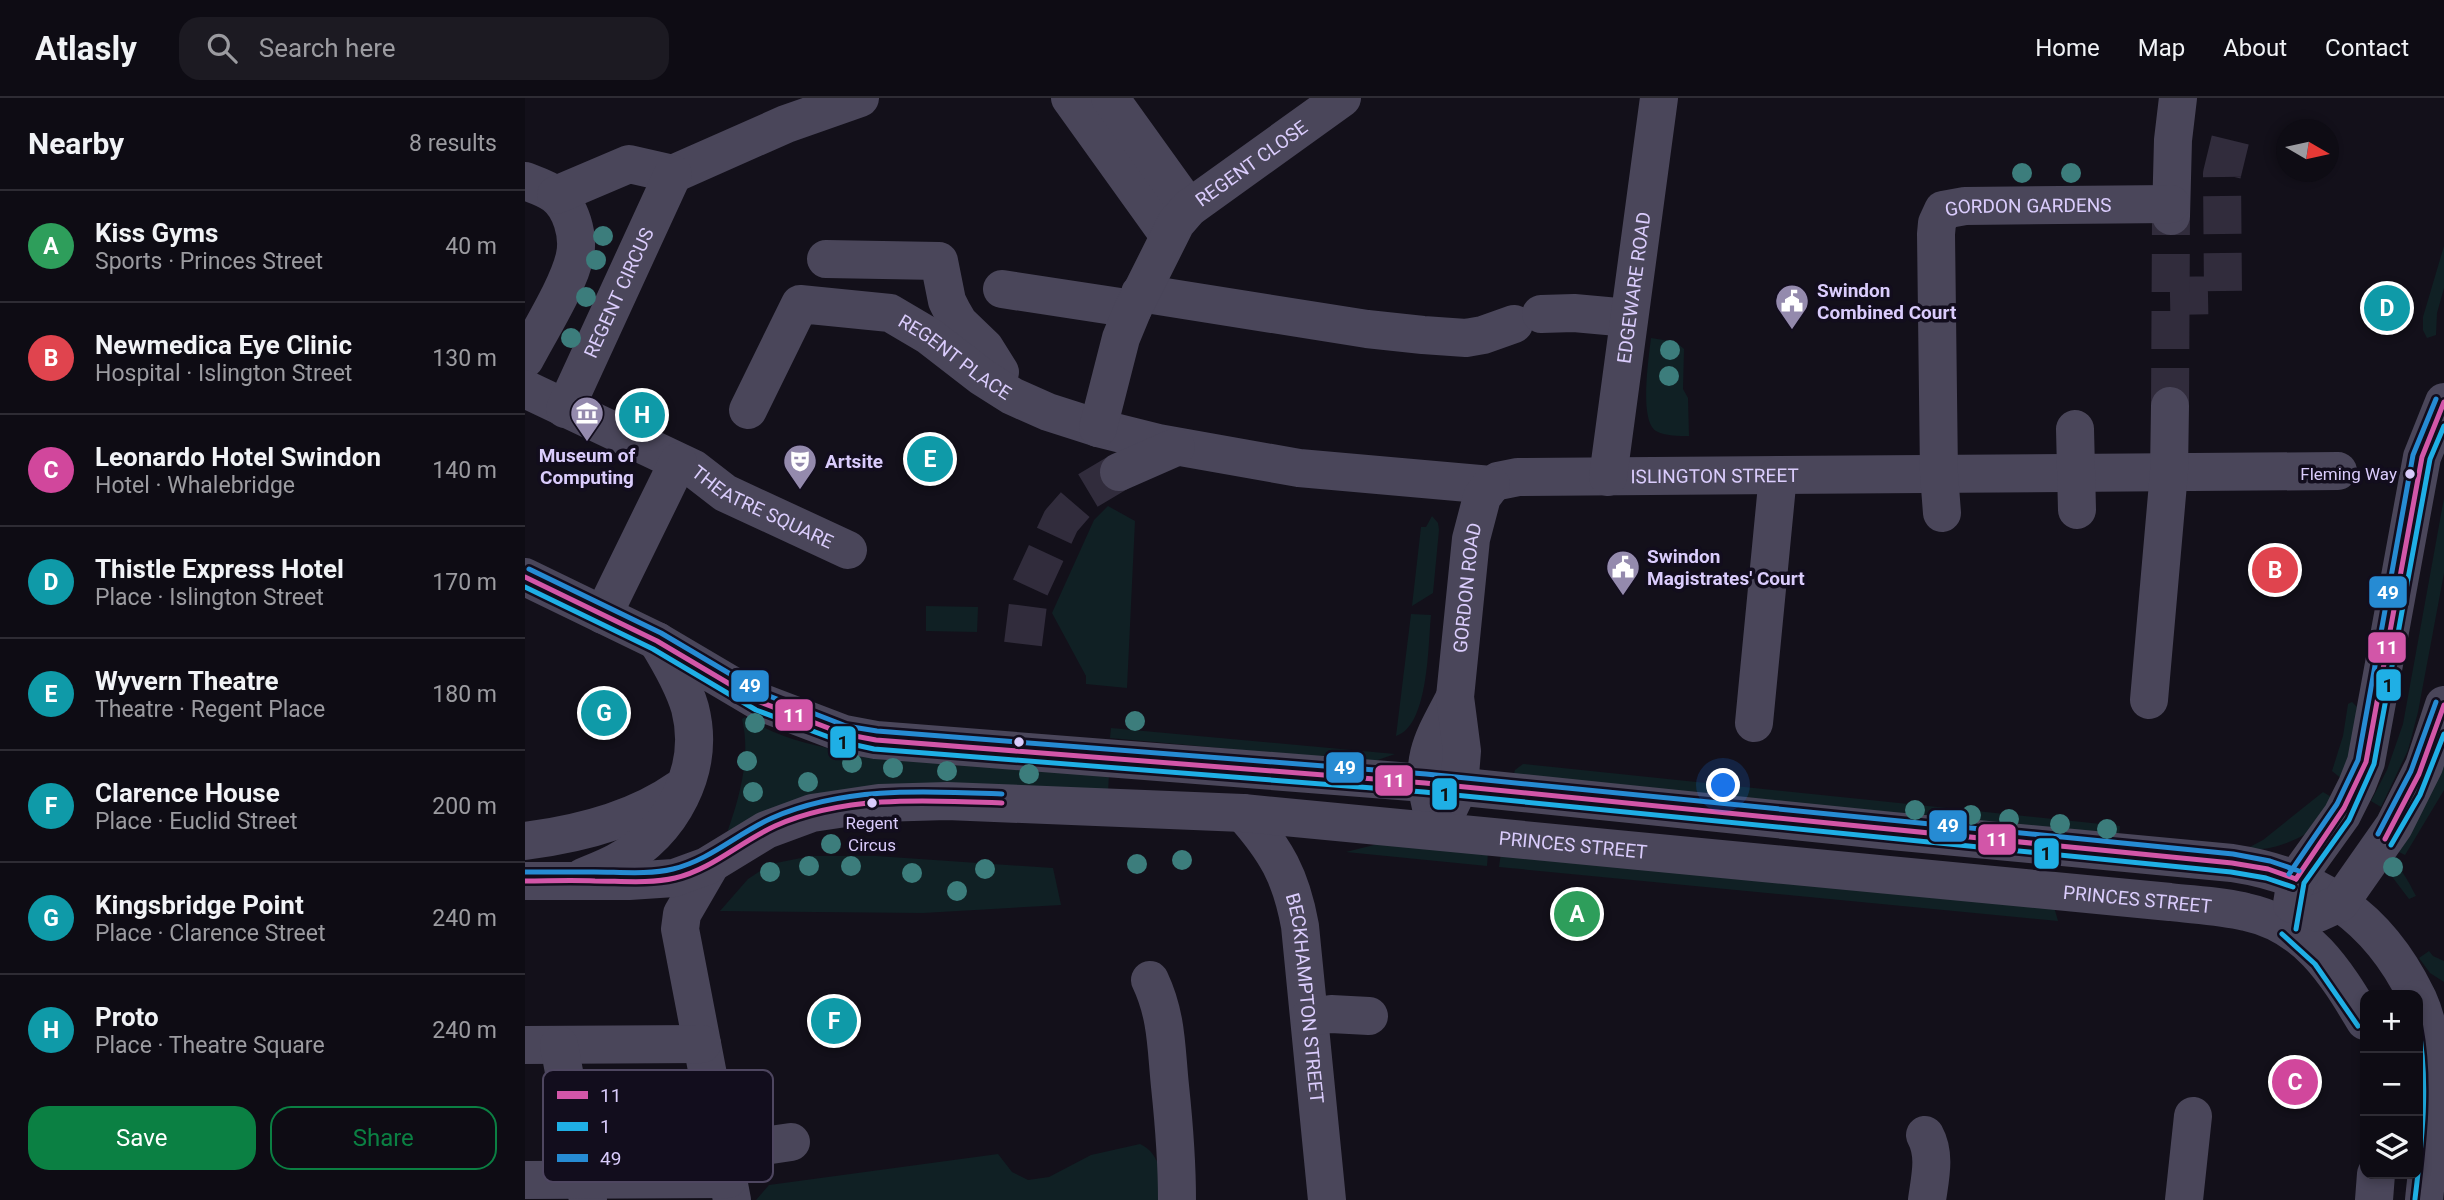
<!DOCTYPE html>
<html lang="en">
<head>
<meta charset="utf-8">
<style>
  :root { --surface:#0e0c14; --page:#1c1a22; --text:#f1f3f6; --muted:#9b9ba0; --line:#2e2c34; --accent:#0b8043 }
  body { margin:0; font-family:Roboto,sans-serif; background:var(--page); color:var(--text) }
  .controls { position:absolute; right:21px; bottom:21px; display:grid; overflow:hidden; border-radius:14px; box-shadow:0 4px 10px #0003 }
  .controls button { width:63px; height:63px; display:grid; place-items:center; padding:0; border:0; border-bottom:2px solid var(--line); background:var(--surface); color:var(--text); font:35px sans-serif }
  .compass { position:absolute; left:1751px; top:21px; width:63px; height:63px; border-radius:50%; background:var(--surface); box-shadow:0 4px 10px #0003; rotate:99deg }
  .you { position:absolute; left:1199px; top:688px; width:24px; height:24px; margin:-18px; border:5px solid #fff; border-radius:50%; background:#1a73e8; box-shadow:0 0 0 10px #1a73e833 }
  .badge { display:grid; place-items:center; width:46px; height:46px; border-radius:50%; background:var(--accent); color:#fff; font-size:23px; font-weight:700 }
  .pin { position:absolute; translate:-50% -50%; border:4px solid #fff; box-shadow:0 2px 7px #0006 }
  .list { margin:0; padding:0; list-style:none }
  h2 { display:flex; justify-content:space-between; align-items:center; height:91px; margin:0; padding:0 28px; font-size:30px }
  h2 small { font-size:23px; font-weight:400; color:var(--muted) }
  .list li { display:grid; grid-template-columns:46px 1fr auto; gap:21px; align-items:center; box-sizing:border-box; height:112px; padding:0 28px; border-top:2px solid var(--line) }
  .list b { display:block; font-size:26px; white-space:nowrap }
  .list p { margin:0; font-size:23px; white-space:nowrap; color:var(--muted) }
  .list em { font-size:23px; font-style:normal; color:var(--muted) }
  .actions { display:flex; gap:14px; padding:21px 28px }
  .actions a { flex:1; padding:16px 0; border:2px solid var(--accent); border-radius:21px; text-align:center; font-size:24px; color:var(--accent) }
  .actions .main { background:var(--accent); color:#fff }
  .icon { flex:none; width:38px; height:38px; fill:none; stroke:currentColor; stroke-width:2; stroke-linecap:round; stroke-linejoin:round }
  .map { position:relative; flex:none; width:1919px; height:1102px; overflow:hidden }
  header { display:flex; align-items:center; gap:42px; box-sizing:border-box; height:98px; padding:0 35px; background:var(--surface); border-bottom:2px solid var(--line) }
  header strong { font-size:33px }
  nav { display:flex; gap:38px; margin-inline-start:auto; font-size:24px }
  .search { width:490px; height:63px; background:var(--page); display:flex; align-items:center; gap:18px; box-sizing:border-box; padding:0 24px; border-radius:21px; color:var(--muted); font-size:26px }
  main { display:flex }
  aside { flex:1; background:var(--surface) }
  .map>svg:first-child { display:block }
  .green { fill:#102024 }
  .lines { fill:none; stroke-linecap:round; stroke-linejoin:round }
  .minor-tunnel { stroke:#312c3c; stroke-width:38; stroke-dasharray:38 19; stroke-linecap:butt }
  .minor { stroke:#4a465a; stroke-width:38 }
  .bus-1-casing { stroke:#120d1d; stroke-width:10 }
  .bus-2-casing { stroke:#120d1d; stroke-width:10 }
  .bus-3-casing { stroke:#120d1d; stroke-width:10 }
  .bus-1 { stroke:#d256a8; stroke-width:5 }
  .bus-2 { stroke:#1fafe5; stroke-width:5 }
  .bus-3 { stroke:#268bd3; stroke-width:5 }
  .tree { fill:#3c7d7c }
  .bus-dot { fill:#daccfc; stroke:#120d1d; stroke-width:2.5 }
  .labels { text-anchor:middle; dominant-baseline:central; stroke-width:7; stroke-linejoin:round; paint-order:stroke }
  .bus-label { font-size:17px; fill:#daccfc; stroke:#120d1d; text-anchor:end }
  .street-label { font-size:19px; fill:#daccfc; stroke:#120d1d }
  .poi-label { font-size:19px; font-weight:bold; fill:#daccfc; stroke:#120d1d; text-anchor:start }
  .key { fill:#120d1d; stroke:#4e4660; stroke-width:2 }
  .key-label { font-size:19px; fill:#daccfc }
  .line-badge { stroke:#120d1d; stroke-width:2.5 }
  .badge-label { font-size:19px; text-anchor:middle; font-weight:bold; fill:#fff }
  .pale-badge-label { font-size:19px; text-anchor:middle; font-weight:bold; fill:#111 }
</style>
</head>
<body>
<header>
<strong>Atlasly</strong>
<div class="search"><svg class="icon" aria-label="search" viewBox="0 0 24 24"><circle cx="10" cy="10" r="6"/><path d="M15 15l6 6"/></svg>Search here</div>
<nav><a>Home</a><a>Map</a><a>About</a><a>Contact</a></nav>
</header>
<main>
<aside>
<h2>Nearby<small>8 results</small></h2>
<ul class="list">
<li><span class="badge" style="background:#2e9e5b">A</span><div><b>Kiss Gyms</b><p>Sports · Princes Street</p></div><em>40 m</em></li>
<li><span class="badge" style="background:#e0444e">B</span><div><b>Newmedica Eye Clinic</b><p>Hospital · Islington Street</p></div><em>130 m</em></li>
<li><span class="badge" style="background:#d1479c">C</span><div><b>Leonardo Hotel Swindon</b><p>Hotel · Whalebridge</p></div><em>140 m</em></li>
<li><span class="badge" style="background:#0f9aa8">D</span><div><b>Thistle Express Hotel</b><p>Place · Islington Street</p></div><em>170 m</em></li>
<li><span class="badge" style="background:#0f9aa8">E</span><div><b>Wyvern Theatre</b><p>Theatre · Regent Place</p></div><em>180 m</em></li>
<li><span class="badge" style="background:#0f9aa8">F</span><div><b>Clarence House</b><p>Place · Euclid Street</p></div><em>200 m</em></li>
<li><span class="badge" style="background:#0f9aa8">G</span><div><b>Kingsbridge Point</b><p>Place · Clarence Street</p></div><em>240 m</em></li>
<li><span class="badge" style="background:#0f9aa8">H</span><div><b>Proto</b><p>Place · Theatre Square</p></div><em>240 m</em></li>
</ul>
<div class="actions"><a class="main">Save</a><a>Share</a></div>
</aside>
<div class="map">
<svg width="1919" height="1102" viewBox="0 0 1919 1102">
  <rect width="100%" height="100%" fill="#13101a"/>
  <g class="green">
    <polygon points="1919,148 1919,190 1912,215 1911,237 1902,240 1898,232 1898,219"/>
    <path d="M1126 240 1151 244 1159 251 1158 291 1163 300 1164 338C1154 338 1140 338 1131 333 1114 322 1124 258 1126 240Z"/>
    <polygon points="1919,400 1919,475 1893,614 1883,652 1856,709 1846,703 1862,672 1878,626"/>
    <polygon points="583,408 610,423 602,590 561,586 561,578 527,515 569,422"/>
    <polygon points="907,418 913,425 914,432 908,495 887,508 896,429 901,429"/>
    <polygon points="401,508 453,509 452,534 401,533"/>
    <path d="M886 516 906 517C903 546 904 628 871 638Z"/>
    <polygon points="1827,604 1832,609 1823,686 1807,673 1818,638 1823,606"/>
    <path d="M220 619C279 656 351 657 418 662 473 667 529 671 584 676L583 694 207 736 203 732C215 698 226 657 217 621Z"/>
    <polygon points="586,630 870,656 847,664 585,640"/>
    <polygon points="1919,645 1919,692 1880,757 1870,752"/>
    <polygon points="998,666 1595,728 1594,737 988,679 990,672"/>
    <path d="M1798 694 1813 703C1806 711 1799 722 1790 729 1774 743 1742 754 1721 751L1738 742Z"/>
    <polygon points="853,746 963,754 962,768 821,754"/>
    <polygon points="976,755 1529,809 1533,823 974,769"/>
    <polygon points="286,758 351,758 528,770 536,807 398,815 195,813 223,781 246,766"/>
    <path d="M1863 761C1876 767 1884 785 1891 798L1884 801 1859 768Z"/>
    <polygon points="1904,853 1908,858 1919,863 1919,884 1905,875 1894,860"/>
    <path d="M615 1046C636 1055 637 1082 643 1102H231L244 1087 473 1056 487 1074 503 1082 524 1079 566 1057Z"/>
  </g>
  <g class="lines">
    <g class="minor-tunnel">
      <polyline points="1645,198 1698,197 1697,76 1706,39"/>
      <polyline points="1645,308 1646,118"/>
      <polyline points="498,546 505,490 536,423 562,393 594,374"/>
    </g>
    <g class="minor">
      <polyline points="545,0 644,138"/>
      <polyline points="585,0 664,110"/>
      <path d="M0 83C10 87 21 90 30 97 46 109 54 137 50 157 45 185 14 234 0 261"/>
      <polyline points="31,97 104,66 148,76 261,26 335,0"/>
      <polyline points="1646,118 1648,42 1653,0"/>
      <polyline points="301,161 414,163 422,203 427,213 434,225 460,250 475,274"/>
      <polyline points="477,191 608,211"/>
      <polyline points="615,195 842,231 898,237 941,240 958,237 989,226"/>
      <polyline points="1016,216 1049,215 1104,220"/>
      <path id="s1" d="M0 291 169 371 200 395 323 452"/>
      <path id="s2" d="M40 311 148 76"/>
      <path id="s3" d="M223 312 275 206 365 215 404 238 457 279 487 298 523 314 573 330 633 345 774 370 966 387 973 383 993 379 1813 373"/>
      <path id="s4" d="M573 330 596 240 608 211 651 125 664 110 817 0"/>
      <polyline points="1550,331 1552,412"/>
      <polyline points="594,374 651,349"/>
      <path id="s5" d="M1083 379 1134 0"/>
      <path id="s6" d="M1417 415 1414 376 1411 136 1412 125 1418 112 1440 108 1646 106"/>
      <path d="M0 479 132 543 235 604 319 636 351 642 900 685 1367 733 1707 765C1793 778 1853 819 1891 897"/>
      <polyline points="78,517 153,364"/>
      <polyline points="1624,602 1644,374 1645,308"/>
      <polyline points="1229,625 1253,377"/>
      <path d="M906 709C894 660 908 641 930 599"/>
      <path id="s7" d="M923 712 934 689 937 653 930 599 946 441 957 399 966 387"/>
      <path id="s8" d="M718 715C751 752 766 778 775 828L802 1102"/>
      <path d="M0 743C54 736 110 722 154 691"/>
      <polyline points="186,766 157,816 155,831 207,1102"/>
      <path d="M58 779C70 774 81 770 92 764 147 734 181 672 165 610 158 586 145 564 132 543"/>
      <path id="s9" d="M0 783H104L149 780 182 768 241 732 287 715 354 705 422 703 718 715 1645 804C1670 807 1696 808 1721 814 1782 827 1810 873 1840 923"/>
      <polyline points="1767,806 1771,781 1817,717 1832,687 1841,664 1897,359 1919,304"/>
      <polyline points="1793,815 1815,805 1869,728 1899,668 1919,607"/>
      <path d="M625 882C642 918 641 949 645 988 649 1026 652 1064 652 1102"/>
      <path d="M1893 901C1919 958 1905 1041 1899 1102"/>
      <polyline points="785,919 806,916 844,918"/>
      <polyline points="0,947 177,946"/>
      <polyline points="34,947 63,1102"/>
      <path d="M1400 1037C1411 1057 1405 1080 1402 1102"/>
      <polyline points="198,1054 266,1044"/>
      <polyline points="0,1082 203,1081"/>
      <polyline points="1659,1102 1668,1018"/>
      <polyline points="1849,1102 1851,1076"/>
    </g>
    <g class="bus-1-casing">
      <g id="bus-1">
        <polyline points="0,479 132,543 235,604 319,636 351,642 900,685 1707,765 1743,771 1771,781"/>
        <polyline points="1860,741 1894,676 1919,607"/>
        <polyline points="1771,781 1819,710 1841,664 1897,359 1919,304"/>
        <path d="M0 783C23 783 46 782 70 783 96 783 124 786 150 780 187 771 215 744 250 728 320 697 402 702 477 705"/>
      </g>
    </g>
    <g class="bus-2-casing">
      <g id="bus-2">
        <polyline points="0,489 128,551 231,612 317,644 349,651 899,694 1706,774 1741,780 1768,789"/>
        <polyline points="1866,747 1895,697 1919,636"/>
        <polyline points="1771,831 1779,785 1824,722 1849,666 1905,361 1919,328"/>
        <polyline points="1757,836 1790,866 1833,928"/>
        <path d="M1890 1101C1897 1043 1904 985 1893 927"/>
      </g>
    </g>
    <g class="bus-3-casing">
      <g id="bus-3">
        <polyline points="4,471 136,535 239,596 321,628 352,633 901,676 1708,756 1745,763 1774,773"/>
        <polyline points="1853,736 1886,673 1911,604"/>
        <path d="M0 774C23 774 46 774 69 774 95 774 123 777 148 771 185 762 213 735 247 720 319 688 401 693 477 696"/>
        <polyline points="1764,776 1812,706 1833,662 1888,357 1911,301"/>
      </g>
    </g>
    <use href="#bus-1" class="bus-1"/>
    <use href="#bus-2" class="bus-2"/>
    <use href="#bus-3" class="bus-3"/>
  </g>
  <g class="tree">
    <circle cx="1497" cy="75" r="10"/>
    <circle cx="1546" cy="75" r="10"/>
    <circle cx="78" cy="138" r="10"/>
    <circle cx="71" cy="162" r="10"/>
    <circle cx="61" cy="199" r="10"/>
    <circle cx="46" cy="240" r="10"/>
    <circle cx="1145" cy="252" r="10"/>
    <circle cx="1144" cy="278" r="10"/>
    <circle cx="610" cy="623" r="10"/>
    <circle cx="230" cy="625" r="10"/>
    <circle cx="222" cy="663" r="10"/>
    <circle cx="327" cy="665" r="10"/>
    <circle cx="368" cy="670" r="10"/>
    <circle cx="422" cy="673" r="10"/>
    <circle cx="504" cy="676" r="10"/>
    <circle cx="283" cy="684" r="10"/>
    <circle cx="228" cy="694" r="10"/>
    <circle cx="1390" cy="712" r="10"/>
    <circle cx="1446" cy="717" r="10"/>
    <circle cx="1484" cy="721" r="10"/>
    <circle cx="1535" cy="726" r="10"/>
    <circle cx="1582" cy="731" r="10"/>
    <circle cx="306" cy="746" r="10"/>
    <circle cx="657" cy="762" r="10"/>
    <circle cx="612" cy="766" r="10"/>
    <circle cx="284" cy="768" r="10"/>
    <circle cx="326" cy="768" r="10"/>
    <circle cx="1868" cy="769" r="10"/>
    <circle cx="460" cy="771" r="10"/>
    <circle cx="245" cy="774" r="10"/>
    <circle cx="387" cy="775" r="10"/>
    <circle cx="432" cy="793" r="10"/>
  </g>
  <defs>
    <g id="civic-pin" transform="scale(1.75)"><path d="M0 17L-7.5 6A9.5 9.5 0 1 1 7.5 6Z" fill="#948aad" stroke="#120d1d"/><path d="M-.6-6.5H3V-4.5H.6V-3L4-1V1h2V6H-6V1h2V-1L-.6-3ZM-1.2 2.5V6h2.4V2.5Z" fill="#fff"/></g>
    <g id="museum-pin" transform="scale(1.75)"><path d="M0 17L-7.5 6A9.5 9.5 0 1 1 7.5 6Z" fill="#948aad" stroke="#120d1d"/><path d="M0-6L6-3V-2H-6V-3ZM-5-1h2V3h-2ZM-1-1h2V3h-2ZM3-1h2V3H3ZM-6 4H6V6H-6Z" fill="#fff"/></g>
    <g id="theatre-pin" transform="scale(1.75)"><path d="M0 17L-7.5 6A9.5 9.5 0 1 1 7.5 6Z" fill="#948aad" stroke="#120d1d"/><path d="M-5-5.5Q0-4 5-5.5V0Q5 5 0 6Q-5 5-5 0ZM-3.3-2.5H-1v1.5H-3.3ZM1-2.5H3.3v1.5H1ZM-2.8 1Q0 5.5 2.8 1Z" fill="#fff"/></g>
  </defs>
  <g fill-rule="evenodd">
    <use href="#civic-pin" x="1267" y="203"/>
    <use href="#museum-pin" x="62" y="315"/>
    <use href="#theatre-pin" x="275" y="363"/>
    <use href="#civic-pin" x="1098" y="469"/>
  </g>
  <g class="bus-dot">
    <circle cx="1885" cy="376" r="6"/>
    <circle cx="494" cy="644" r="6"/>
    <circle cx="347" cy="705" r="6"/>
  </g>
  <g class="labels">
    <g class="bus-label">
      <text x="1872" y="376">Fleming Way</text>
      <text x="347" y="725" text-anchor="middle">Regent<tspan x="347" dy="22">Circus</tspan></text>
    </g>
    <g class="street-label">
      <text stroke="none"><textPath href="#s4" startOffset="317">REGENT CLOSE</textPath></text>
      <text stroke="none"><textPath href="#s6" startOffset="390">GORDON GARDENS</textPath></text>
      <text stroke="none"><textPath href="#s5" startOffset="191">EDGEWARE ROAD</textPath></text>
      <text stroke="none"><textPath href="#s2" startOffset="128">REGENT CIRCUS</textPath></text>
      <text stroke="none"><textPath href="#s3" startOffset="287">REGENT PLACE</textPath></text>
      <text stroke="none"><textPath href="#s3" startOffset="1071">ISLINGTON STREET</textPath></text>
      <text stroke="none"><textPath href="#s1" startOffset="266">THEATRE SQUARE</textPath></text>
      <text stroke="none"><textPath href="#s7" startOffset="226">GORDON ROAD</textPath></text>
      <text stroke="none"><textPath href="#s9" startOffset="1066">PRINCES STREET</textPath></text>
      <text stroke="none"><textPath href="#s9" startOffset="1633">PRINCES STREET</textPath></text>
      <text stroke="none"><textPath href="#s8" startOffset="201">BECKHAMPTON STREET</textPath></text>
    </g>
    <g class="poi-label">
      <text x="1292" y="192">Swindon<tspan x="1292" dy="22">Combined Court</tspan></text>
      <text x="62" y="357" text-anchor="middle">Museum of<tspan x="62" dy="22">Computing</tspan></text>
      <text x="300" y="363">Artsite</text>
      <text x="1122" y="458">Swindon<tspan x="1122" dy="22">Magistrates' Court</tspan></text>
    </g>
  </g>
  <rect x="18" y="972" width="230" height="112" rx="10" class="key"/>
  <rect x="32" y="993" width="31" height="8" fill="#d256a8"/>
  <rect x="32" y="1024" width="31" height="9" fill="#1fafe5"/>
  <rect x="32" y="1056" width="31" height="8" fill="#268bd3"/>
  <g class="key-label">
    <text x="75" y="1004">11</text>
    <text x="75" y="1035">1</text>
    <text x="75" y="1067">49</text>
  </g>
  <g class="line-badge">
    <rect x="1843" y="477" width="40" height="34" rx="7" fill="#268bd3"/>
    <rect x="1842" y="533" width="40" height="33" rx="7" fill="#d256a8"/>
    <rect x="1850" y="570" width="27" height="34" rx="7" fill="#1fafe5"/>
    <rect x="205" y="571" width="40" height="34" rx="7" fill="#268bd3"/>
    <rect x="249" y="600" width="40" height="34" rx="7" fill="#d256a8"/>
    <rect x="304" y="627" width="28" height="34" rx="7" fill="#1fafe5"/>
    <rect x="800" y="653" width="40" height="33" rx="7" fill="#268bd3"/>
    <rect x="849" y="666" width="40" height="33" rx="7" fill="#d256a8"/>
    <rect x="906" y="679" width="27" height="34" rx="7" fill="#1fafe5"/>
    <rect x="1403" y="711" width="40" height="34" rx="7" fill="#268bd3"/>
    <rect x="1452" y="725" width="40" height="33" rx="7" fill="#d256a8"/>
    <rect x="1508" y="739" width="27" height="33" rx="7" fill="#1fafe5"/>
  </g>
  <g class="badge-label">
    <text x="1863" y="501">49</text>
    <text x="1862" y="556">11</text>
    <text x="225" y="594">49</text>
    <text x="269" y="624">11</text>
    <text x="820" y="676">49</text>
    <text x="869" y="689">11</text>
    <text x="1423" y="734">49</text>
    <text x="1472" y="748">11</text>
  </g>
  <g class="pale-badge-label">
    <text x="1863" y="594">1</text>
    <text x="318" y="651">1</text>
    <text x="920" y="703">1</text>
    <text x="1521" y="762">1</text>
  </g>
</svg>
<div class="controls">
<button>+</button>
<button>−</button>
<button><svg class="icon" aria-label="layers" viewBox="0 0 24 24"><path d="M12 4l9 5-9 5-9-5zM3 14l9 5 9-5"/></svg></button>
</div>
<svg class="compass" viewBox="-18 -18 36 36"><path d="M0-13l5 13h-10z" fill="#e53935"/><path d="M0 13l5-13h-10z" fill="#9b9ba0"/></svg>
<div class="you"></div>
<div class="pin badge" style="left:1052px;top:816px;background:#2e9e5b">A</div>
<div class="pin badge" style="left:1750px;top:472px;background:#e0444e">B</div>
<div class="pin badge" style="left:1770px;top:984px;background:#d1479c">C</div>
<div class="pin badge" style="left:1862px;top:210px;background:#0f9aa8">D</div>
<div class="pin badge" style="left:405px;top:361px;background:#0f9aa8">E</div>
<div class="pin badge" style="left:309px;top:923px;background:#0f9aa8">F</div>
<div class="pin badge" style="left:79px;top:615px;background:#0f9aa8">G</div>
<div class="pin badge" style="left:117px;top:317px;background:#0f9aa8">H</div>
</div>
</main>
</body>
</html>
